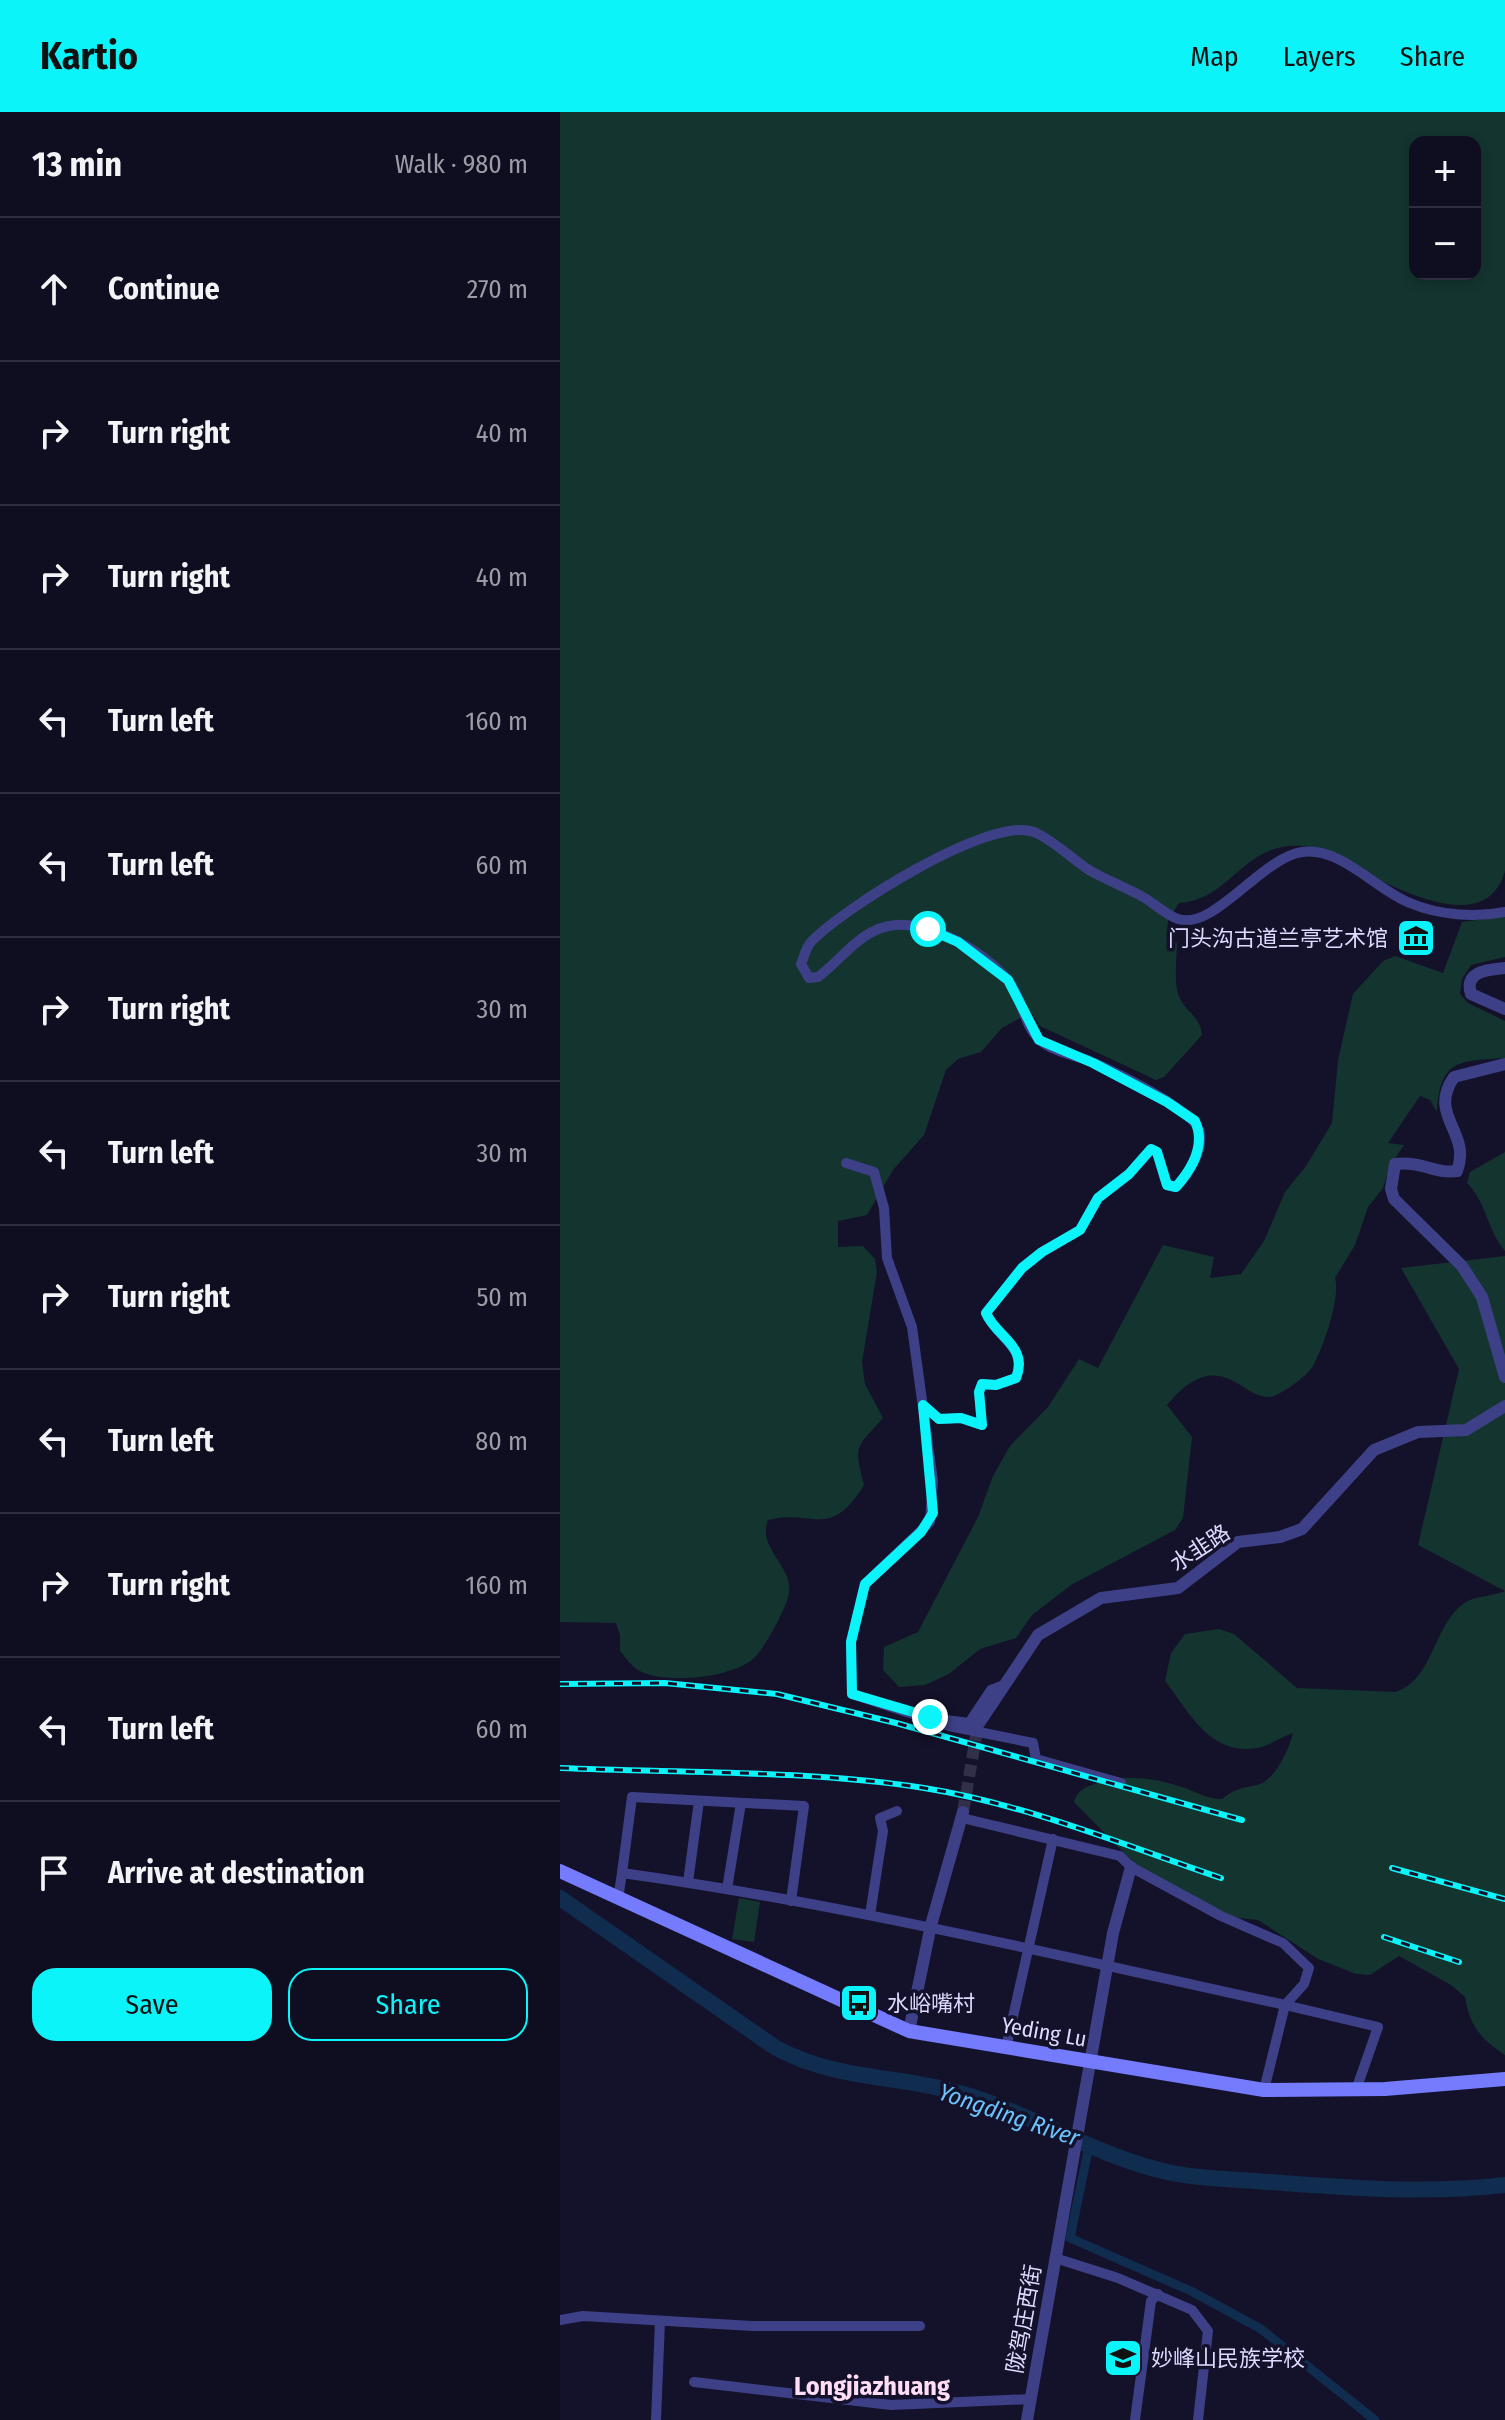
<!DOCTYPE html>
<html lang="en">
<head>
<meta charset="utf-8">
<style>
  :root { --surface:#0f0d20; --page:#181629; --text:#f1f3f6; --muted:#9b9ca5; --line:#2f2d3e; --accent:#0bf4fa }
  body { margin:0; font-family:"Fira Sans Condensed","Noto Sans SC",sans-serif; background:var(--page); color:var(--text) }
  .controls { position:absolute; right:24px; top:24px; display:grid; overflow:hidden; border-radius:16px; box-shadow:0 4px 12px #0003 }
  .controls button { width:72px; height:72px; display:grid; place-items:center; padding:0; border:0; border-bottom:2px solid var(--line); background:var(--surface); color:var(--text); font:40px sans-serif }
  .stop { position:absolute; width:24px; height:24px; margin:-18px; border:6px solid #0bf4fa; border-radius:50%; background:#fff }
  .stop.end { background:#0bf4fa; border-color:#fff; box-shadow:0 2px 8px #0008 }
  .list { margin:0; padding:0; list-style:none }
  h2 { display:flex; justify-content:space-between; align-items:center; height:104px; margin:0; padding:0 32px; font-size:34px }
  h2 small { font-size:26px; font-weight:400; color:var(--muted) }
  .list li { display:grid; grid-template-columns:52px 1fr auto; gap:24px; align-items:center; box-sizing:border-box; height:144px; padding:0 32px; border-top:2px solid var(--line) }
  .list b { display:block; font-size:30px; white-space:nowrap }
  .list em { font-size:26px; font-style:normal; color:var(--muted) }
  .actions { display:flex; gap:16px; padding:24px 32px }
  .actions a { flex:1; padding:18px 0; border:2px solid var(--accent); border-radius:24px; text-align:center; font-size:28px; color:var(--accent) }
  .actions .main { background:var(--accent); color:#111 }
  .icon { flex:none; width:44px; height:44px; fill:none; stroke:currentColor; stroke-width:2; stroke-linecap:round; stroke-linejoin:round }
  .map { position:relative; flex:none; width:945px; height:2308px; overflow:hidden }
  header { display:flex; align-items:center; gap:48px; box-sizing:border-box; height:112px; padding:0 40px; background:var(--accent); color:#111 }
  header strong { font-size:38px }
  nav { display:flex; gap:44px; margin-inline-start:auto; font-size:28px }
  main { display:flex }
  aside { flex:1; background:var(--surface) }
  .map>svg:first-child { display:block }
  .green { fill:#143430; fill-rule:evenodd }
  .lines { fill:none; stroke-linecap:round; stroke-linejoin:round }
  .canal { stroke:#102c4f; stroke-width:9 }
  .river { stroke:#102c4f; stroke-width:16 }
  .tertiary-tunnel { stroke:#322f4a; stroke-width:12; stroke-dasharray:12 6; stroke-linecap:butt }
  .minor { stroke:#3d4087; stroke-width:10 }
  .tertiary { stroke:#3d4087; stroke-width:12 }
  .secondary { stroke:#747bfc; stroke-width:14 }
  .rail-casing { stroke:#0bf4fa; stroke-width:6 }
  .rail { stroke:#14112a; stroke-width:3; stroke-dasharray:9; stroke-linecap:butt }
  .route { stroke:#0bf4fa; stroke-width:10 }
  .labels { text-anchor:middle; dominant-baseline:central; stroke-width:7; stroke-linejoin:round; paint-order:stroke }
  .poi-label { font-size:22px; fill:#dcdbfe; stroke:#14112a; text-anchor:start }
  .street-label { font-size:22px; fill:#dcdbfe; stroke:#14112a }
  .water-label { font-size:24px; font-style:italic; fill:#6bc4fc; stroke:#14112a }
  .quarter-label { font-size:26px; font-weight:bold; fill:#feddf5; stroke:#14112a }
</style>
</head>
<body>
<header>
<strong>Kartio</strong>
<nav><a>Map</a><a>Layers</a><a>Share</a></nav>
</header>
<main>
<aside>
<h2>13 min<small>Walk · 980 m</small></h2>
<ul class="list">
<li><svg class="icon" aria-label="ahead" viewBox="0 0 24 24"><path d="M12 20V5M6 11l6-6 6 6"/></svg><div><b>Continue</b></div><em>270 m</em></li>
<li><svg class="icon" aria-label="right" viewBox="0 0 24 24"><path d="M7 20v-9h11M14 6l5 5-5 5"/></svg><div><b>Turn right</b></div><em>40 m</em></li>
<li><svg class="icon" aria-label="right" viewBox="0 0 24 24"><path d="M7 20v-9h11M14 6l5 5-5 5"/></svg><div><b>Turn right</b></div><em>40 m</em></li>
<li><svg class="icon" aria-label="left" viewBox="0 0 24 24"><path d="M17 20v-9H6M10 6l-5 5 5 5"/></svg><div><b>Turn left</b></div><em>160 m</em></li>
<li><svg class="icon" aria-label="left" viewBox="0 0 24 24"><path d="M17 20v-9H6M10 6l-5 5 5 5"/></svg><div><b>Turn left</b></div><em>60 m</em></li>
<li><svg class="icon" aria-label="right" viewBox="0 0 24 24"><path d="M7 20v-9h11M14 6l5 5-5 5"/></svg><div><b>Turn right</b></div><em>30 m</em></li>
<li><svg class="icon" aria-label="left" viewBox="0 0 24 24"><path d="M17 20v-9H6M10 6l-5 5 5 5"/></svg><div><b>Turn left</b></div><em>30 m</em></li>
<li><svg class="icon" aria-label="right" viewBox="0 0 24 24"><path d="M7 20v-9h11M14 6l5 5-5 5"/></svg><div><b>Turn right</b></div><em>50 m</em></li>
<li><svg class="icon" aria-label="left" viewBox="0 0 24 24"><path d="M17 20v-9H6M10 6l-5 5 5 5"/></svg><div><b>Turn left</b></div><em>80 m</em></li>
<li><svg class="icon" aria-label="right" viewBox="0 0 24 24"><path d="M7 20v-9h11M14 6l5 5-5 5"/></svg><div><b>Turn right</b></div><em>160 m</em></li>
<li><svg class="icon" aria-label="left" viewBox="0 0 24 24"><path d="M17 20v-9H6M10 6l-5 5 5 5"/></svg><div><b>Turn left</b></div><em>60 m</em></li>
<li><svg class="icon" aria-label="arrive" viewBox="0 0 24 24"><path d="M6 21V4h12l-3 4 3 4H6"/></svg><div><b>Arrive at destination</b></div></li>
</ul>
<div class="actions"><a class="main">Save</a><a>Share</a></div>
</aside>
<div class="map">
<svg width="945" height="2308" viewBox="0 0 945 2308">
  <rect width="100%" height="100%" fill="#14112a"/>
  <g class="green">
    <path d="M0 0H945V759C922 841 796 751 751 735 683 724 674 788 619 791L608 808 607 828 617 831C617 848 612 875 622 890 631 904 640 905 642 923L604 965 596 968 480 914 471 900 442 916 421 940 398 947 386 958 364 1023 333 1058 307 1103 278 1109V1135L303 1134 315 1147 317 1160 302 1250 305 1272 323 1306C297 1336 293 1331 304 1373 269 1430 252 1396 208 1408 197 1437 233 1453 229 1481 227 1495 205 1536 194 1546 173 1566 108 1572 82 1560 73 1557 66 1546 60 1539V1523L56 1511 0 1510ZM855 30H915V162H855Z"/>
    <path d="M945 804V845L911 853 902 867 900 882 908 891 945 909V946C899 949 880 947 877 1000L870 988 860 984 828 1031 844 1033 830 1054 823 1076 808 1095 795 1133 775 1166C781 1185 763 1236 753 1254 746 1265 726 1279 714 1284 684 1294 662 1227 607 1293L632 1325 623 1406 615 1418 511 1473 472 1503 456 1526 420 1537 389 1562 365 1573 339 1575 323 1558 324 1535 358 1520 418 1405 433 1364 450 1334 488 1295 519 1247 538 1256 603 1133 654 1145 650 1166 681 1162 704 1129 725 1080 746 1054 772 1011 778 948 793 882 823 849 835 844 883 861 902 810Z"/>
    <path d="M945 1040V1139C927 1118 927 1091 907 1071L910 1060Z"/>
    <path d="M945 1144V1943C921 1928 909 1912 905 1885L891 1873 839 1844 810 1863 796 1862 758 1847 698 1808 670 1805 575 1752 514 1690C517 1678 526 1675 537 1671 567 1662 596 1666 625 1676 638 1681 648 1687 662 1687 674 1677 682 1676 697 1673 715 1669 729 1637 733 1621 721 1625 709 1634 697 1636 649 1644 629 1599 605 1569L611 1541 625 1522 659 1517 674 1522 737 1576 836 1580C874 1566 872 1516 903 1492 915 1483 931 1485 945 1479L858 1433 899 1257 841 1156Z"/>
    <polygon points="179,1786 200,1790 194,1830 172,1827"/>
  </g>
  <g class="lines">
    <polyline class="canal" points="529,2034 510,2126 631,2179 701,2217 815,2308"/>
    <path class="river" d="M0 1786 216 1936C281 1970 337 1962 403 1982 469 2001 528 2039 595 2057 631 2067 671 2067 709 2070 788 2076 866 2082 945 2073"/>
    <polyline class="tertiary-tunnel" points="403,1700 418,1613"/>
    <g class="minor">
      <polyline points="286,1051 314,1060 324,1096 327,1146 352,1215 373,1369 370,1410 305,1472 291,1530 292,1582 389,1614 473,1631 476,1647 561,1671"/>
      <path d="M363 1293 379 1307 401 1306 422 1313 419 1280 422 1272 436 1273 456 1266C468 1234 436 1226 426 1201L462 1156 482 1140 520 1118 538 1086 569 1062 591 1037 597 1040 607 1073 616 1075C628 1062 643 1040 640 1021 636 998 553 959 530 949 514 943 493 940 480 928 464 915 462 886 449 869 422 837 356 798 314 819 293 829 277 851 258 865L249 866 241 852C244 845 246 835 251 830 282 797 430 703 474 720 493 728 511 746 529 758 546 768 565 775 583 785 594 791 606 803 618 807 654 819 701 746 742 740 782 735 816 778 850 791 878 803 915 806 945 800"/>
      <polyline points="386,1608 409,1611 431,1578 444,1573"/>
      <polyline points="402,1706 560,1744 571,1755 661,1804 723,1831 749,1856 744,1872 725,1893 818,1915 796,1978"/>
      <polyline points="62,1761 72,1685 244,1694 231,1789"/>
      <polyline points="128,1770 139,1689"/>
      <polyline points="167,1777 181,1691"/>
      <path d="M58 1787 62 1761C285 1792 505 1845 725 1893L704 1978"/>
      <polyline points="310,1803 323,1719 320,1706 337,1699"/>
      <polyline points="446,1936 493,1727"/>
      <polyline points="495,2146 558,2166 632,2198 648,2219 638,2308"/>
      <polyline points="0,2208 23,2204 192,2214 360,2214"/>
      <polyline points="134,2270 331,2293 471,2287"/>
      <polyline points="96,2308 100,2209"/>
      <polyline points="575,2308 591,2189 598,2182"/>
    </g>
    <g class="tertiary">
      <path d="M945 856C927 858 904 859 911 882L945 897"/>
      <path d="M945 952 894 965C867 1004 912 1020 897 1059 873 1062 864 1049 835 1052L831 1077 834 1087 902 1154 922 1185 945 1265"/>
      <polyline points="418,1613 478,1523 541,1486 618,1476 678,1430 720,1425 742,1417 814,1338 858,1320 906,1318 945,1294"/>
      <polyline points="349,1919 371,1813 403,1700"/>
      <polyline points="467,2308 553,1821 571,1755"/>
    </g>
    <polyline class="secondary" points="0,1759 349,1919 704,1978 825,1977 945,1967"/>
    <g class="rail-casing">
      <g id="rail">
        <polyline points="0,1572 105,1571 217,1582 336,1611 682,1708"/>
        <path d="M0 1656C118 1661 248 1658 364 1676 465 1692 564 1733 661 1766"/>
        <polyline points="832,1756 945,1787"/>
        <polyline points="824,1825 899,1850"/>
      </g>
    </g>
    <use href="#rail" class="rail"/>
  </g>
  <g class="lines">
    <path class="route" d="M368 817 398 830 448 868 479 928 533 951 607 990 635 1009C646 1033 632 1057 616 1075L607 1073 597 1040 591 1037 569 1062 538 1086 520 1118 482 1140 462 1156 426 1201C436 1225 469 1234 456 1266L436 1273 422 1272 419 1280 422 1313 401 1306 379 1307 363 1293 373 1401 361 1420 305 1472 291 1530 292 1582 370 1605"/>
  </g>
  <defs>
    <g id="museum-square" transform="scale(2)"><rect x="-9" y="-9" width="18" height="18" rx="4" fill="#0bf4fa" stroke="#14112a"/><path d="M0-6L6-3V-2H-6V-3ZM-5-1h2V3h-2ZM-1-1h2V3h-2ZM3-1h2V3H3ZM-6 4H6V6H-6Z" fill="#111"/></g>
    <g id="bus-square" transform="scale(2)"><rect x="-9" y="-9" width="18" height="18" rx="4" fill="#0bf4fa" stroke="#14112a"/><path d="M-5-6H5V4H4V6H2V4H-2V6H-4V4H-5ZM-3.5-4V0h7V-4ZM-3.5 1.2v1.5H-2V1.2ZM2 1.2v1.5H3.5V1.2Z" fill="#111"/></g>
    <g id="school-square" transform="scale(2)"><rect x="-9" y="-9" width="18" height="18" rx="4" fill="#0bf4fa" stroke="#14112a"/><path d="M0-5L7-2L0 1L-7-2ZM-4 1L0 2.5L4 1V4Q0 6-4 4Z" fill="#111"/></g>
  </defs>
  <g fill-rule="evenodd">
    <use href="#museum-square" x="856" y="826"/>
    <use href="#bus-square" x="299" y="1891"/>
    <use href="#school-square" x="563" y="2246"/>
  </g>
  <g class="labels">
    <g class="poi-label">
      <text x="828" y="826" text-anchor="end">门头沟古道兰亭艺术馆</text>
      <text x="327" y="1891">水峪嘴村</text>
      <text x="591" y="2246">妙峰山民族学校</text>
    </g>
    <g class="street-label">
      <text transform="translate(640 1436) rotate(-33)">水韭路</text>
      <text transform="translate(484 1920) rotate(10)">Yeding Lu</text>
      <text transform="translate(464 2207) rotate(-80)">陇驾庄西街</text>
    </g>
    <g class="water-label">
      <text transform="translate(449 2003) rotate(19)">Yongding River</text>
    </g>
    <g class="quarter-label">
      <text x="312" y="2274">Longjiazhuang</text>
    </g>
  </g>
</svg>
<div class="controls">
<button>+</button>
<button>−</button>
</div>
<div class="stop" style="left:368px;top:817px"></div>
<div class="stop end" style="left:370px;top:1605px"></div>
</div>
</main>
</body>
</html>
